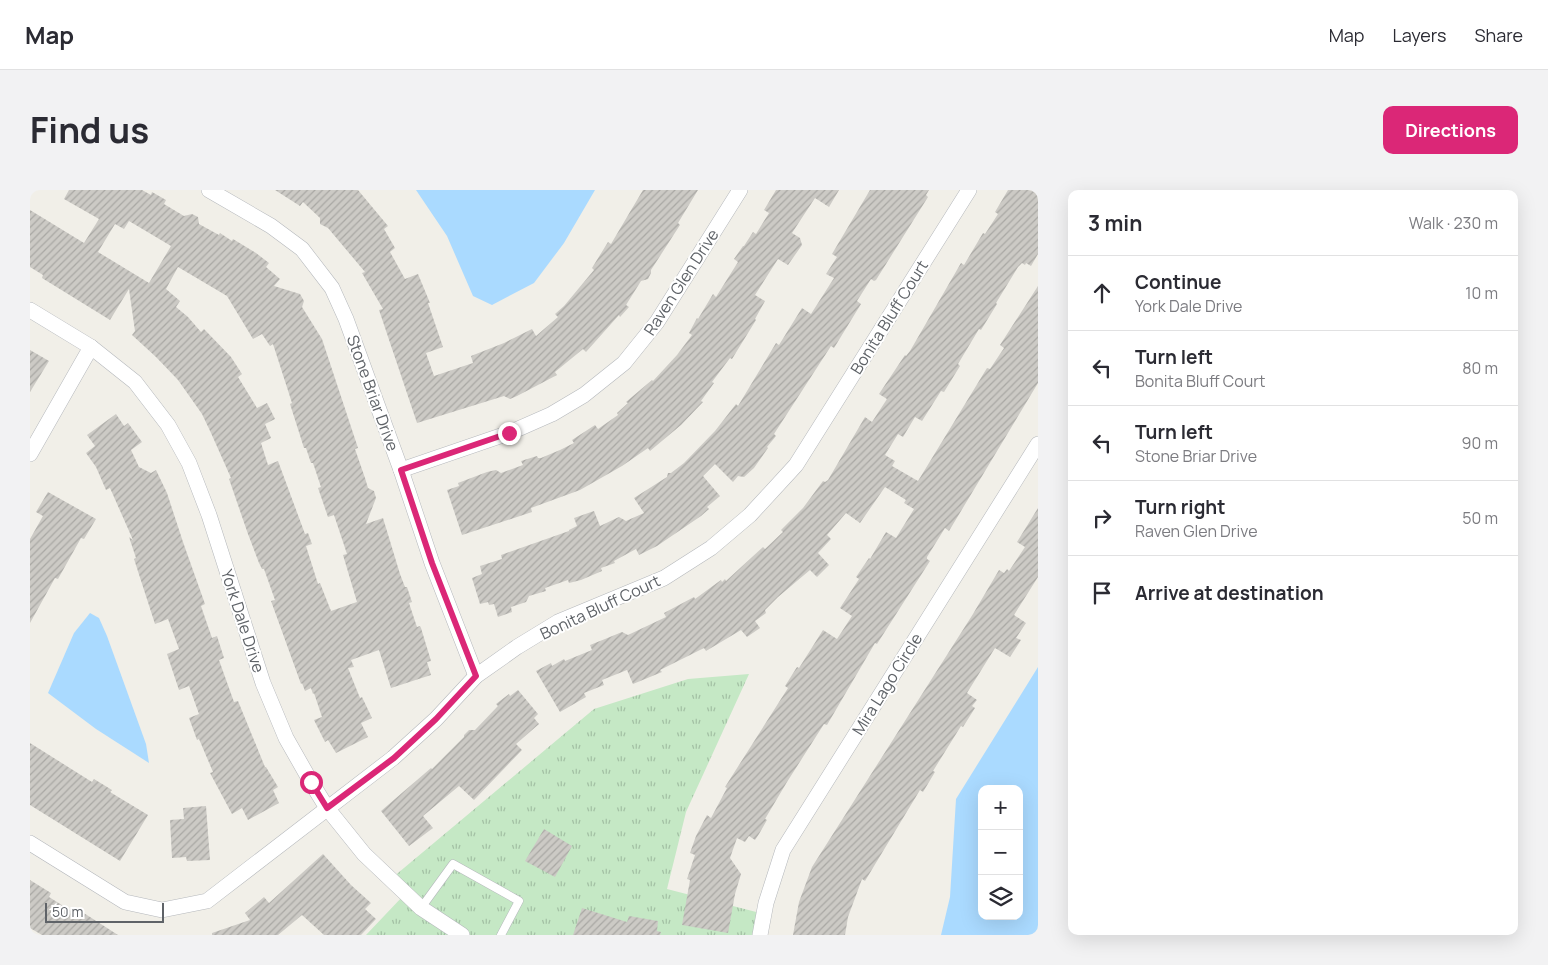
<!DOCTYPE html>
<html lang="en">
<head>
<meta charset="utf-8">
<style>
  :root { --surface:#fff; --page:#f2f2f3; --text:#2b2b33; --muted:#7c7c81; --line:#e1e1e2; --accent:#db2777 }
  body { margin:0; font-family:Manrope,sans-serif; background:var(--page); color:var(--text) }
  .controls { position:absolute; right:15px; bottom:15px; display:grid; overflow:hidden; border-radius:10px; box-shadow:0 5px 20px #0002 }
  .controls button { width:45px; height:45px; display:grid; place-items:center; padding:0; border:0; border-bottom:1px solid var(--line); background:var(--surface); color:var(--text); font:25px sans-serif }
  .scale { position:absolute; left:15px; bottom:12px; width:119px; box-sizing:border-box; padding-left:5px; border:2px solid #5f6368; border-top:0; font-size:14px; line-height:18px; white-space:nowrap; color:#5f6368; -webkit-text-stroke:4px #fff; paint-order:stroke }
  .stop { position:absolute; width:15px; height:15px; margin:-11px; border:4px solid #db2777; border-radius:50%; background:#fff }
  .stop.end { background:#db2777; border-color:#fff; box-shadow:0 1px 5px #0008 }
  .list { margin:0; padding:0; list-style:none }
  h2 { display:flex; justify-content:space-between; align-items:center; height:65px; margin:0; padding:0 20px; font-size:21px }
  h2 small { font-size:16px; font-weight:400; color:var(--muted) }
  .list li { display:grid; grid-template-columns:32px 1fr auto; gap:15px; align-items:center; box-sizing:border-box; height:75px; padding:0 20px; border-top:1px solid var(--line) }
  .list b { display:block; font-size:19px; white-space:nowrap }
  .list p { margin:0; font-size:16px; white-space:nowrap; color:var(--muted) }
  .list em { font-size:16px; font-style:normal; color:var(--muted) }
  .icon { flex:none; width:28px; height:28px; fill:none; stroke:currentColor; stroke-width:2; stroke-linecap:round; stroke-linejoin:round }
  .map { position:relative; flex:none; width:1008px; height:745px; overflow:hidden; border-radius:10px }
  header { display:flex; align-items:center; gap:30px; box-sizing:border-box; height:70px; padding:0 25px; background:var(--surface); border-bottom:1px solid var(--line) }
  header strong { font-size:24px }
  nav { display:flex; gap:28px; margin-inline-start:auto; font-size:18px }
  .intro { display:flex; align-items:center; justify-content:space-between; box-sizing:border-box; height:120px; padding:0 30px }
  h1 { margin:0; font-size:35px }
  .button { padding:12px 22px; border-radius:10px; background:var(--accent); color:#fff; font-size:18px; font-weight:700 }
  main { display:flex; gap:30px; padding:0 30px }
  aside { flex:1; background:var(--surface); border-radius:10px; box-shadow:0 5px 20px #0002 }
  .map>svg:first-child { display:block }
  .grass { fill:url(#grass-tufts) }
  .water { fill:#aadaff; fill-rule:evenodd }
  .building { fill:url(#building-hatch); fill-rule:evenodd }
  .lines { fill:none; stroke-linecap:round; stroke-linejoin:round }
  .lane-casing { stroke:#b5b8bc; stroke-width:9 }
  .street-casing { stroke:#b5b8bc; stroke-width:16 }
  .lane { stroke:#fff; stroke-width:8 }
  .street { stroke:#fff; stroke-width:15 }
  .route { stroke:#db2777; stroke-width:6 }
  .labels { text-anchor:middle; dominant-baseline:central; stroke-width:4; stroke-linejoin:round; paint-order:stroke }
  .street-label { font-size:16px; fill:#5f6368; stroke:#fff }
</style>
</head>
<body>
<header>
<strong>Map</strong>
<nav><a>Map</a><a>Layers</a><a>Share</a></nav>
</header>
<div class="intro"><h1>Find us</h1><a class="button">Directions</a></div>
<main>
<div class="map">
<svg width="1008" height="745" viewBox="0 0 1008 745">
  <defs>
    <pattern id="grass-tufts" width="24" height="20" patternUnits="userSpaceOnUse" patternTransform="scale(1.25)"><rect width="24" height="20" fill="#c5e8c5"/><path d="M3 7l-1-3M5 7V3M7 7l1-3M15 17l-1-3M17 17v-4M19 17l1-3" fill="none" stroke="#a3c0a4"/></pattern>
    <pattern id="building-hatch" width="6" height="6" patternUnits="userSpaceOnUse" patternTransform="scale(1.25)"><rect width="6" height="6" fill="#cccac5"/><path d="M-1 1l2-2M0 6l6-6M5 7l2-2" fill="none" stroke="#a9a8a4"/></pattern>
  </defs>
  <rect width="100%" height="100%" fill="#f1efe8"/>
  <polygon class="grass" points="719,484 656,622 637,699 734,724 730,745 336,745 373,706 362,688 564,519 658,489"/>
  <g class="water">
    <polygon points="386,0 565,0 534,53 504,93 462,115 443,106 417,46"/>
    <polygon points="60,423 69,428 77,446 116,554 119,573 66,539 18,503 44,443"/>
    <path d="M1008 477V745H911L920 707 926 609ZM952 599H989V726H952Z"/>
  </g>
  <g class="building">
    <path d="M39 0H112L121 5 122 2 136 10 134 14 154 26 162 24 168 27 169 34 189 45 190 43 202 51 203 49 226 63 239 73 236 77 250 89 244 96 270 104 274 111 272 117 292 149 328 258 325 259 335 288 338 298 344 301 346 308 336 334 353 328 370 384 375 397H377L382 412 379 413 387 437 390 436 391 438 401 471 397 472 401 485 361 498 349 460 321 470 324 477 318 478 330 508 332 507 342 528 331 533 338 547 306 563 298 550 295 552 284 530 292 527 284 503 283 504 281 498 275 501 272 493 271 494 241 411 245 410 234 379H232L229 373 218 344 199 289 201 288 181 243 172 224 148 190 126 167 102 145 105 141 99 99 80 130 12 88 13 85 0 77V20L54 53 69 29 34 9ZM99 31 141 56 119 93 68 62 85 34 94 39ZM148 77 197 106 223 149 232 144 240 156 243 154 262 213 260 214 274 258H276L281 273H283L291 297 288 298 298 327 304 325 317 364 313 365 327 412 301 421 290 393 288 394 276 356 282 354 278 343 275 344 248 271 238 275 231 253 241 248 235 234 245 229 237 213 227 218 208 187 212 184 201 167 174 139 171 142 158 127 146 117 150 111 136 99Z"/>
    <polygon points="245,0 328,0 358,36 354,39 365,58 360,62 375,89 388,84 400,113 398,113 413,157 396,163 404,186 443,173 441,166 474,153 502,139 506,146 528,127 525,124 534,116 564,80 562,78 578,52 581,54 613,0 668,0 648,33 650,35 621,80 621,83 618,89 611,91 596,115 599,117 590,127 589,125 556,162 553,159 525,182 527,185 487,206 480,209 474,206 387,233 349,120 353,119 332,83 335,82 298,38 290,34 290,28 273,12 270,16"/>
    <polygon points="746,0 809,0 799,17 785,8 762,43 770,48 772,55 758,75 748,69 725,105 735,111 725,129 726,130 702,169 700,168 682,192 684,193 671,211 673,212 651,235 620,261 618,258 592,276 550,300 501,318 502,322 432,345 417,300 429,296 428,293 457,282 466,280 471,283 493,275 491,271 507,266 508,268 511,268 530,260 544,253 542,250 565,235 568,239 588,225 587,223 598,213 596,212 622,190 623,191 647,165 662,145 659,143 667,128 668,129 683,104 686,107 708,72 704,69 713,56 714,56 723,42 726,44 739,23 734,20"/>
    <polygon points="840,0 899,0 896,5 898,7 846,90 844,91 841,89 827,111 831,114 804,158 801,156 744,244 746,246 737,257 738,258 724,278 714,287 708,286 703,292 685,274 673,286 690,306 677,317 679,319 671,326 627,356 609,365 606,359 584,371 585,373 571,378 572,381 551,390 539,393 538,390 515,398 516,401 499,406 496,412 481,417 482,422 468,427 464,414 459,415 458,412 450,414 442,388 452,384 450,376 472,369 471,365 539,341 539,340 547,336 544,328 564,321 570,336 589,327 596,331 614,323 604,308 637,287 638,283 641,283 654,273 685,241 706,214 708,216 746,153 749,155 772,118 781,124 804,88 796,84 807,67 802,64"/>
    <polygon points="978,0 1008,0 1008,64 1001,76 996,73 995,75 992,73 988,77 966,113 967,114 951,140 949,139 928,174 930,176 914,202 911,201 892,231 885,227 873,247 868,244 855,265 865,271 862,276 888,291 957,178 960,179 974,158 970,155 1008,96 1008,193 919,341 915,338 902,359 897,367 897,369 900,371 847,454 845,453 797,535 794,534 757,592 735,629 737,630 729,644 725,650 719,646 715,652 707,648 700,668 711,684 705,704 698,743 652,735 660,690 657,689 665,665 660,663 666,646 677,625 681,628 697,598 695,597 758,498 755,496 767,477 769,478 793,440 807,449 822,426 810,418 829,389 826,387 839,368 840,369 856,342 866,348 884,319 874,313 876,310 855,297 830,333 816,323 797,345 801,349 788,363 799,375 787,387 780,380 748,407 735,420 736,423 725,431 730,438 717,447 711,440 676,461 674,458 630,480 632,482 603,494 597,480 572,490 574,495 554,503 556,507 530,522 506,481 521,473 522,476 534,469 535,471 562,460 560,455 575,449 592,442 598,445 636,427 634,423 664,407 665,409 691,390 692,392 695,389 696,391 733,357 735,359 753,342 751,340 773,318 793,291 795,292 798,290 835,227 842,232 857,209 849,204 875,165 876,166 880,161 931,73 934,75 953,43 955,44 968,24 965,22"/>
    <polygon points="0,160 19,171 0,202"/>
    <polygon points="86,224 94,236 98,233 112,252 101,260 109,277 121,283 126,280 137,303 153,352 175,414 171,416 182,448 187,446 194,468 189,470 204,512 208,511 235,577 236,577 248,597 243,600 249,613 218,630 212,618 202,624 180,583 183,582 169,549 167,550 159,528 169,524 159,496 149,500 137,464 149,459 138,429 125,434 104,369 106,368 99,347 103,350 80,298 76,300 66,277 56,263 65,256 57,245"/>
    <polygon points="18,302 66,329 54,349 51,348 28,389 25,388 0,433 0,349 13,326 6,322"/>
    <polygon points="1008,318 1008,387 984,425 996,433 986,448 991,450 980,467 965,458 937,503 947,510 942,516 945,518 933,537 931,536 903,581 905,582 893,602 890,600 835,691 832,689 818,727 815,745 763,745 769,712 782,677 943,424 969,380 974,383 977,379 979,381 995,357 987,352"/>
    <polygon points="488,500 508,524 504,528 509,534 486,554 492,560 444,610 429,596 393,626 403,638 379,656 351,621 401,578 402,579 434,547 434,545 439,540 445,540 468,516 466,514 479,504 480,506"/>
    <polygon points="0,553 62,592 64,589 82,600 80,602 118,625 90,671 0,615"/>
    <polygon points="176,616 180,670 157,671 156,667 142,668 140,630 154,629 153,618"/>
    <polygon points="514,639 542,656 525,687 495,671"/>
    <polygon points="293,664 321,695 341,713 335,719 346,729 331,745 294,745 272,725 248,745 182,745 182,743 220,730 215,723 234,707 239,713"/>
    <polygon points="0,690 21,703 19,707 43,722 46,718 88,745 12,745 0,738"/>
    <polygon points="552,718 597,732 599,726 628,731 627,741 631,742 630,745 543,745"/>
  </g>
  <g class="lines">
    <g class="lane-casing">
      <polyline id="lane" points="391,718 423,674 489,711 471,745"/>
    </g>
    <g class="street-casing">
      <g id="street">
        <polyline points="179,0 241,36 272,59 302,98 316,129 371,280 402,373 446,486"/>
        <polyline points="0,120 61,157 105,192 138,235 159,273 179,325 233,493 256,548 281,592 297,618 334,664 391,718 432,745"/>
        <polyline points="0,264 61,157"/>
        <polyline points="371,280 479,243 522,224 554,205 594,173 627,132 710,0"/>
        <polyline points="0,653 95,712 132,720 177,711 363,568 406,529 446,486 487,457 528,432 634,388 681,358 720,325 766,275 939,0"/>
        <polyline points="730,745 736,713 753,660 1008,254"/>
      </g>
    </g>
    <use href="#lane" class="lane"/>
    <use href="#street" class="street"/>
  </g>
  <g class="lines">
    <polyline class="route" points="281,592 297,618 364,568 406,529 446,486 402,373 371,280 479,243"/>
  </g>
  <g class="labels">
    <g class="street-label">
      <text transform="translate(651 92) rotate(-57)">Raven Glen Drive</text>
      <text transform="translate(859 127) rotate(-58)">Bonita Bluff Court</text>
      <text transform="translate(343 203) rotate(70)">Stone Briar Drive</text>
      <text transform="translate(570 417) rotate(-25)">Bonita Bluff Court</text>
      <text transform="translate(213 431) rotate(72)">York Dale Drive</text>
      <text transform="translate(857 494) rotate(-58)">Mira Lago Circle</text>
    </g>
  </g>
</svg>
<div class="controls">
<button>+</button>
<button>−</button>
<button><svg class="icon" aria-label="layers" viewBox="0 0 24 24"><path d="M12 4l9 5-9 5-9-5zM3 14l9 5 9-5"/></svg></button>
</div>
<div class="scale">50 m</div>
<div class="stop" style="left:281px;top:592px"></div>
<div class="stop end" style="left:479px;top:243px"></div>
</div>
<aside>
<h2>3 min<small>Walk · 230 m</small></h2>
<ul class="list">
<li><svg class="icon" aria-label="ahead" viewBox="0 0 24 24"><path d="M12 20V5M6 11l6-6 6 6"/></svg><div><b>Continue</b><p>York Dale Drive</p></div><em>10 m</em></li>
<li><svg class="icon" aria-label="left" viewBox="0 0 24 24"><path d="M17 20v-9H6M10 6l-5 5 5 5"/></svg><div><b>Turn left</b><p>Bonita Bluff Court</p></div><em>80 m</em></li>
<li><svg class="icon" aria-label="left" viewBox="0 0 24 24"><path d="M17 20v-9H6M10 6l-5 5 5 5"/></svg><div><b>Turn left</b><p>Stone Briar Drive</p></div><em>90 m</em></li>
<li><svg class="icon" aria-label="right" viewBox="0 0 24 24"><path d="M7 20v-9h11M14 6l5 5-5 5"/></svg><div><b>Turn right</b><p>Raven Glen Drive</p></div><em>50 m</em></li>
<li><svg class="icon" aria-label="arrive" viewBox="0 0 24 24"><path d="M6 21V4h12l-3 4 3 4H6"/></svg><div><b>Arrive at destination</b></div></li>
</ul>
</aside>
</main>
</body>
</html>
